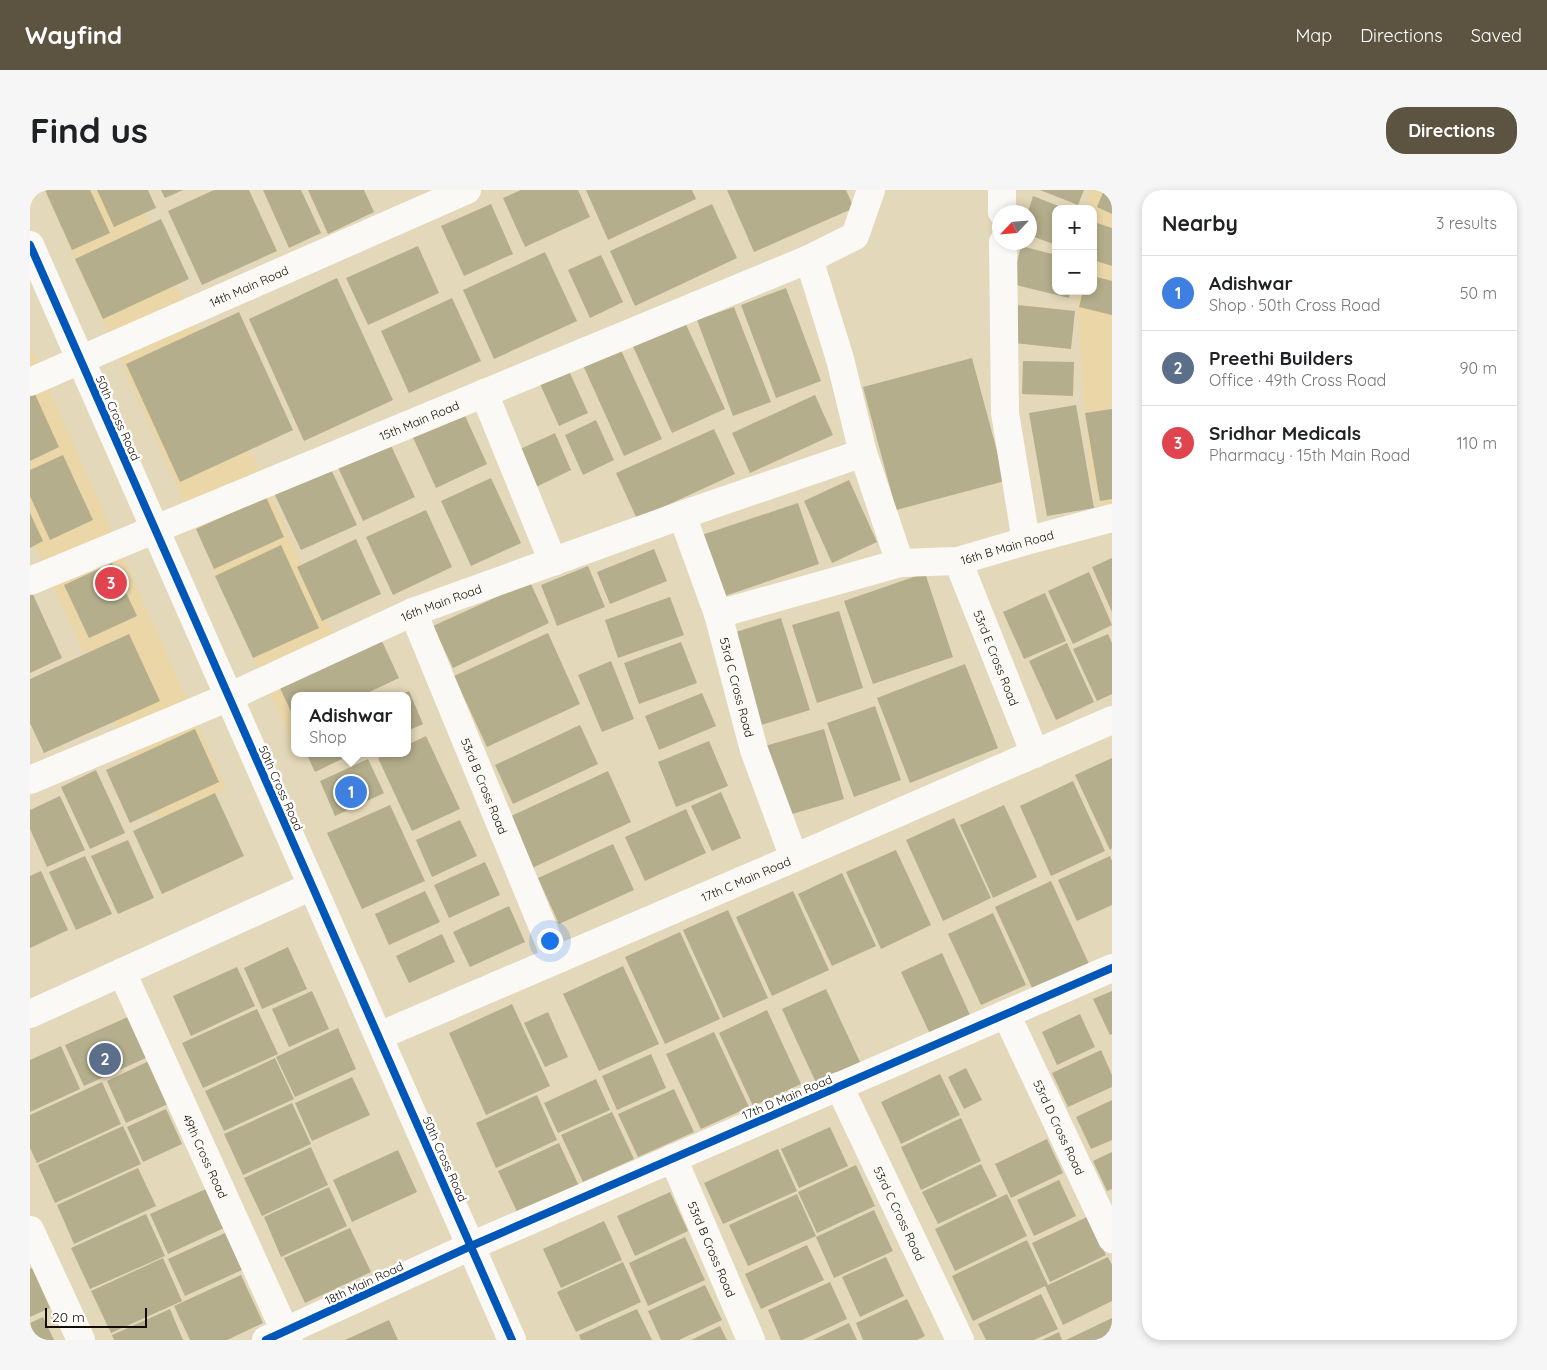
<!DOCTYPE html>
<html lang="en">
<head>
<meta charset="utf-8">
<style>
  :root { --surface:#fff; --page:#f6f6f6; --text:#202124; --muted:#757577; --line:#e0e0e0; --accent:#5c5341 }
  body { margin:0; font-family:Quicksand,sans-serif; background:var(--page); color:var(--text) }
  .controls { position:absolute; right:15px; top:15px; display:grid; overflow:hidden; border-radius:10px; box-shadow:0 2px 8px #0003 }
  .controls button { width:45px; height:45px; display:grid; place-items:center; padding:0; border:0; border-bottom:1px solid var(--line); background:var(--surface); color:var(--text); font:25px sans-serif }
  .compass { position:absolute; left:962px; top:15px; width:45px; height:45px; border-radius:50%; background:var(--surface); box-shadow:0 2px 8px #0003; rotate:244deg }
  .scale { position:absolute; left:15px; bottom:12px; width:102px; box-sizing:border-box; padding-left:5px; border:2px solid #130c00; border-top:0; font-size:14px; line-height:18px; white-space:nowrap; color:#130c00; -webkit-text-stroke:4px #fff; paint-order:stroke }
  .you { position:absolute; left:519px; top:750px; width:18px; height:18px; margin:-12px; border:4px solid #fff; border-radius:50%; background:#1a73e8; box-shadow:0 0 0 8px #1a73e833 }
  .badge { display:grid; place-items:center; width:32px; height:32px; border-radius:50%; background:var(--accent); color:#fff; font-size:16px; font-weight:700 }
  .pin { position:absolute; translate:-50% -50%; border:2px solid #fff; box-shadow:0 1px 5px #0006 }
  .popup { position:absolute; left:261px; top:502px; width:120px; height:65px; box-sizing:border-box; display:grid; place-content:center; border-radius:10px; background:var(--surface); filter:drop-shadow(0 1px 4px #0005); font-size:16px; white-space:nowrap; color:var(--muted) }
  .popup b { font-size:19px; color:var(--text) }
  .popup::after { content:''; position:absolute; left:50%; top:100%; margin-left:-10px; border:10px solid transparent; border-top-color:var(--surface) }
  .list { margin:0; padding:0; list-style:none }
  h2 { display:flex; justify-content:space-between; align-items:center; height:65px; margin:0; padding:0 20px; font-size:21px }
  h2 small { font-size:16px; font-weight:400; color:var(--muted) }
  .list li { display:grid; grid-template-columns:32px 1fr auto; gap:15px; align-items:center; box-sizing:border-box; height:75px; padding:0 20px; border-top:1px solid var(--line) }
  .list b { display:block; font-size:19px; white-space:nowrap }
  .list p { margin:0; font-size:16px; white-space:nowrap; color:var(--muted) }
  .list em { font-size:16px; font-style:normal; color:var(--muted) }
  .map { position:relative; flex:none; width:1082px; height:1150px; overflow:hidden; border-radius:20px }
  header { display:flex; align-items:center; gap:30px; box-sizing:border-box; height:70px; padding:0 25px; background:var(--accent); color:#fff }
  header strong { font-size:24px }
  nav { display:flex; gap:28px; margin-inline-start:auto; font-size:18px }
  .intro { display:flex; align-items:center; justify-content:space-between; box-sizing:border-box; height:120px; padding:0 30px }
  h1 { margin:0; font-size:35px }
  .button { padding:12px 22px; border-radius:20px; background:var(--accent); color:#fff; font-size:18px; font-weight:700 }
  main { display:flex; gap:30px; padding:0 30px }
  aside { flex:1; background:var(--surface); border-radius:20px; box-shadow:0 2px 8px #0003 }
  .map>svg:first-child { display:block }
  .built { fill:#ead6a7 }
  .building { fill:#b4ae8c }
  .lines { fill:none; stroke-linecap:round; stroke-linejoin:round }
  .minor { stroke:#fbf9f5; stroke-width:28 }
  .cycleway-casing { stroke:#fff; stroke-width:11 }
  .cycleway { stroke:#0057b8; stroke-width:8 }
  .labels { text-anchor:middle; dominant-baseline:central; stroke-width:5; stroke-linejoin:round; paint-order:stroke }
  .street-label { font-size:12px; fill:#130c00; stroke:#fff }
</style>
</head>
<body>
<header>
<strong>Wayfind</strong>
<nav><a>Map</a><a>Directions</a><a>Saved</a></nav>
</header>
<div class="intro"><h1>Find us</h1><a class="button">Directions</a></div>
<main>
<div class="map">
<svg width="1082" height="1150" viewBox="0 0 1082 1150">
  <rect width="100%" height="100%" fill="#e4d8ba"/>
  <g class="built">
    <polygon points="14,0 104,0 328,500 265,506 264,558"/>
    <polygon points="1058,0 1082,0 1082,342 1060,284 1046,101 1063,101 1063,19 1056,19"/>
    <polygon points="0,156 196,598 127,629 0,343"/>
  </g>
  <g class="building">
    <polygon points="15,0 60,0 80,43 42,60"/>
    <polygon points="67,0 118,0 126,18 84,37"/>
    <polygon points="131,0 153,0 135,8"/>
    <polygon points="184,0 219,0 247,61 172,95 138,21"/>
    <polygon points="233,0 271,0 291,43 259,58"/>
    <polygon points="278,0 334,0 344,22 298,44"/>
    <polygon points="491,0 548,0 560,27 495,57 473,8"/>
    <polygon points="556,0 662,0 666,9 578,50"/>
    <polygon points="697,0 816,0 824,18 724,62"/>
    <polygon points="1010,0 1054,0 1048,15"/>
    <polygon points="1074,0 1082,0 1082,24 1067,17"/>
    <polygon points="1003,6 1036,19 1026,19 1026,55 999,45 999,22 998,22"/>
    <polygon points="461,14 483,64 434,86 411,36"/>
    <polygon points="682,14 707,68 605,116 580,61"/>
    <polygon points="131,29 159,89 73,129 45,69"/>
    <polygon points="1067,33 1082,38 1082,76 1063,70 1063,43"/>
    <polygon points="388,56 409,103 338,135 316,88"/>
    <polygon points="991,56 1026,65 1026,101 1040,101 1039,108 982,94"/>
    <polygon points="515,62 547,131 464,169 433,100"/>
    <polygon points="571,65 593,112 560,128 538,80"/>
    <polygon points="1063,86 1082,91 1082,125 1049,117 1053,101 1063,101"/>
    <polygon points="307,88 363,210 274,251 219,129"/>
    <polygon points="756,98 791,191 746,208 711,115"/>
    <polygon points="422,108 451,171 379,203 351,141"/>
    <polygon points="988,115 1045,121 1041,159 984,153"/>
    <polygon points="704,117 741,212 703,226 667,130"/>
    <polygon points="209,122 263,240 150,292 96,174"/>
    <polygon points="653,128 695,219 642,243 601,152"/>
    <polygon points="589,156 632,249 594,266 552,173"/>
    <polygon points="942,168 975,291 866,320 833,197"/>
    <polygon points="993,171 1044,172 1043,206 992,204"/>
    <polygon points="539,181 558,223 529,236 510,194"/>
    <polygon points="4,202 29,257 0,271 0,204"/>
    <polygon points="785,205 803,245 720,283 702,243"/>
    <polygon points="1046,215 1064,318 1017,326 999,223"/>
    <polygon points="431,217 457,274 406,298 380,241"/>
    <polygon points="1082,219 1082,309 1070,311 1055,223"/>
    <polygon points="566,230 584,270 553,285 535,245"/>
    <polygon points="684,239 705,284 607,329 586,283"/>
    <polygon points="525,243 541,280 504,298 486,261"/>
    <polygon points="358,249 385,307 333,331 306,273"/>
    <polygon points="33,265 63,330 20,350 0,306 0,280"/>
    <polygon points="300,277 327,335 271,360 244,303"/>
    <polygon points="461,288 491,353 441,376 411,311"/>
    <polygon points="819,290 847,352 802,373 774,311"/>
    <polygon points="236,307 254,347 184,379 166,339"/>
    <polygon points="768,313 789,374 683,410 663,348"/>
    <polygon points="396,320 422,377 363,405 336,347"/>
    <polygon points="0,323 13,351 0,358"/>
    <polygon points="326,349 351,404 292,431 267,377"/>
    <polygon points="251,355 289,438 223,468 185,386"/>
    <polygon points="624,359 637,391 580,414 567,382"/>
    <polygon points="1082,368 1082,422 1062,377"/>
    <polygon points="82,373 107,426 59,448 34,395"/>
    <polygon points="558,376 575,417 527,436 511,395"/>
    <polygon points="1059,382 1082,435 1043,454 1018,401"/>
    <polygon points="895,383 923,467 843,494 814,411"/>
    <polygon points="500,392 519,433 423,478 403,436"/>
    <polygon points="0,398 32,468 0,483"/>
    <polygon points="1015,403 1036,451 994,469 973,422"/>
    <polygon points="640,407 654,445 588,468 575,430"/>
    <polygon points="809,421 833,498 787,513 762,435"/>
    <polygon points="751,428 780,520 725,537 696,445"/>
    <polygon points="518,443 550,514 457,557 424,486"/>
    <polygon points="99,444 130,511 14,563 0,533 0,489"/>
    <polygon points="1078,444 1082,453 1082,504 1067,511 1043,459"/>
    <polygon points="351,449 369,488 331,506 265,506 265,530 249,496"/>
    <polygon points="651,452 667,493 609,514 594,473"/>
    <polygon points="1037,453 1064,512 1026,530 999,471"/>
    <polygon points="581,471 604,529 572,542 548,485"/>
    <polygon points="935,474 968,558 880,593 847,508"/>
    <polygon points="379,501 393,534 377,541 377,506 368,506"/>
    <polygon points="672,503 686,536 629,560 615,526"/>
    <polygon points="845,516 871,590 824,607 797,533"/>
    <polygon points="550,535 568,574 483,614 465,575"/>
    <polygon points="165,539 189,592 100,633 76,580"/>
    <polygon points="794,539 814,609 755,626 735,556"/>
    <polygon points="396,546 430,619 382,641 348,568 359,563 377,563 377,555"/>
    <polygon points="679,551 698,596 646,617 628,572"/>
    <polygon points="276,563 324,563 285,582"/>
    <polygon points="1082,568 1082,658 1080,660 1045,585"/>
    <polygon points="338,569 354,603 305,626 290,591"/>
    <polygon points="66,580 95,643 60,659 31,597"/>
    <polygon points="578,581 601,632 500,679 477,628"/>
    <polygon points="1043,591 1075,661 1021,686 990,616"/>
    <polygon points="691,602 711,648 682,661 661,616"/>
    <polygon points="185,603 214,666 132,704 103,641"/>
    <polygon points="30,606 55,660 17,677 0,639 0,620"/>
    <polygon points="360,615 395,691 332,719 297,643"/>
    <polygon points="974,615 1007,687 963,708 930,635"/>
    <polygon points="656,619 676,663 615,691 595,647"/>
    <polygon points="924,628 961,708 913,731 876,650"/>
    <polygon points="430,630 447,666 402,687 386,650"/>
    <polygon points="98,650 124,708 88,724 61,666"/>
    <polygon points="583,654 604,700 529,734 508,688"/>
    <polygon points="866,660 901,735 851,759 816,682"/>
    <polygon points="55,666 82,724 46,740 19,682"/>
    <polygon points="1080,666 1082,671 1082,715 1047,731 1028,690"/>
    <polygon points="455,672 470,705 419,728 404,695"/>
    <polygon points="11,681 38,740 0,758 0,686"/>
    <polygon points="812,683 846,756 802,776 768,704"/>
    <polygon points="1021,691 1059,774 1003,800 965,717"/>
    <polygon points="395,701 410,732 359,755 345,724"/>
    <polygon points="763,701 799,780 742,806 706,727"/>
    <polygon points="479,716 495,752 440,777 423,742"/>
    <polygon points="698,720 738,808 693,828 653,740"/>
    <polygon points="963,723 996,795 951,815 918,744"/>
    <polygon points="650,742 690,829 635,854 595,767"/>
    <polygon points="412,744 425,772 379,793 366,766"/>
    <polygon points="258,757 277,799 232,819 214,778"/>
    <polygon points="912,763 940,825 900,844 871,782"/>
    <polygon points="593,776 629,854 569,881 533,804"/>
    <polygon points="207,777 225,816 161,846 143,806"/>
    <polygon points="796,799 831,874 787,895 752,819"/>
    <polygon points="282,801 299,839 259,857 242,819"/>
    <polygon points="1082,801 1082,844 1080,845 1063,809"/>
    <polygon points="482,814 520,896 456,925 419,843"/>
    <polygon points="227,819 248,864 173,898 152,853"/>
    <polygon points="737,820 771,894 723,916 689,843"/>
    <polygon points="518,822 538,867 515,877 494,833"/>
    <polygon points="1050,824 1065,857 1027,875 1012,842"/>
    <polygon points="100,826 118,867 54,896 35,855"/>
    <polygon points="308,838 326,879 265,907 246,867"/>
    <polygon points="684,842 719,917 671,939 636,864"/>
    <polygon points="31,856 50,899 0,922 0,870"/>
    <polygon points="1071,860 1082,885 1082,897 1038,917 1022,883"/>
    <polygon points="621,864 636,898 587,920 572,886"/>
    <polygon points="245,868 264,909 194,941 175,901"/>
    <polygon points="119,871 138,914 96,933 77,891"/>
    <polygon points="936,878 952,910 934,919 918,887"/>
    <polygon points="910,884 930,925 871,954 851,912"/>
    <polygon points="322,887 340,925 282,951 265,913"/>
    <polygon points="566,889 580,920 528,943 514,913"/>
    <polygon points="72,892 91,934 7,973 0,958 0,925"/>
    <polygon points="644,899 664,942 608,967 588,924"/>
    <polygon points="507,905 527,950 466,978 446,933"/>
    <polygon points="1082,910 1082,950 1061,959 1046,927"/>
    <polygon points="262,913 281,954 213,985 194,944"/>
    <polygon points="136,919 152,954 113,972 97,937"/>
    <polygon points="582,922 604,969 553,992 531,945"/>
    <polygon points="931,928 951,971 891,1000 871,957"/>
    <polygon points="93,936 111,974 25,1013 8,975"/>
    <polygon points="800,937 818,976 769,998 751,959"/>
    <polygon points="1017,949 1033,983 981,1008 965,974"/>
    <polygon points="529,953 550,998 489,1026 468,981"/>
    <polygon points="281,957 298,995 232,1026 214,988"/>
    <polygon points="748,959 767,1001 693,1034 674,993"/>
    <polygon points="368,960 387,1002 322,1032 303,990"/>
    <polygon points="1082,962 1082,999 1077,1001 1063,971"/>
    <polygon points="951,974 967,1006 908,1034 892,1002"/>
    <polygon points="826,975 845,1016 787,1043 768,1002"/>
    <polygon points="108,978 126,1016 44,1054 27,1015"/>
    <polygon points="1029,990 1046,1026 1004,1046 987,1010"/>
    <polygon points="299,997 317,1036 251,1067 234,1027"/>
    <polygon points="176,999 194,1038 138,1064 120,1024"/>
    <polygon points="640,1002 658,1041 605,1066 587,1026"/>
    <polygon points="767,1004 786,1046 718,1076 699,1035"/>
    <polygon points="977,1004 997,1046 925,1081 905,1039"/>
    <polygon points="844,1020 863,1061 804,1088 786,1047"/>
    <polygon points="116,1024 135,1066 60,1099 41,1058"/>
    <polygon points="1057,1027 1076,1065 1020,1092 1002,1053"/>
    <polygon points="574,1031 592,1070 531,1098 513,1059"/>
    <polygon points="320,1038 341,1082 275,1113 254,1068"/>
    <polygon points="195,1043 212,1080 155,1106 138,1069"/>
    <polygon points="655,1047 675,1090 618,1116 599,1073"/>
    <polygon points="997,1050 1018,1095 1078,1067 1082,1075 1082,1111 1033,1135 1015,1096 943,1131 922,1086"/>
    <polygon points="777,1055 794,1090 731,1119 715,1084"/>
    <polygon points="856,1067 874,1106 830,1127 812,1087"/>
    <polygon points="133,1068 152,1111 81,1143 61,1101"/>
    <polygon points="593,1072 611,1112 546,1142 527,1102"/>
    <polygon points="2,1078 20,1118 0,1127 0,1079"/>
    <polygon points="211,1085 233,1133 197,1150 160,1150 144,1116"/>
    <polygon points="800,1092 817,1129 772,1150 751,1150 738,1120"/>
    <polygon points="675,1095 692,1130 649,1150 631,1150 618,1121"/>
    <polygon points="1011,1104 1028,1139 1004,1150 956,1150 948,1134"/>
    <polygon points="877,1109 895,1146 887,1150 833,1150 826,1133"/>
    <polygon points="140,1119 153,1150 84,1150 82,1145"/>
    <polygon points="607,1119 622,1150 551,1150 549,1145"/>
    <polygon points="13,1127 24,1150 0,1150 0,1133"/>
    <polygon points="1082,1128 1082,1150 1036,1150"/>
    <polygon points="359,1130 368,1150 315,1150"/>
    <polygon points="819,1133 827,1150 783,1150"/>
    <polygon points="690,1136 697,1150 661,1150"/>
    <polygon points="1029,1142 1032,1150 1012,1150"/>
  </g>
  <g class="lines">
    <g class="minor">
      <polyline points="841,0 825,46 779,69 810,169 833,263 870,373"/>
      <polyline points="972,0 972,22"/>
      <polyline points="973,52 975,223 996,351"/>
      <polyline points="0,55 482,1150"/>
      <path id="s1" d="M0 192 437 0"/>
      <polyline points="454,203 523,372"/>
      <path id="s2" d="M652 325 688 424 724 560 764 668"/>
      <path id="s3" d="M928 371 1005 564"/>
      <path id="s4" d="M0 391 779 69"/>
      <path id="s5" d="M383 422 526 769"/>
      <path id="s6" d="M688 424 870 373 928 371 996 351 1082 328"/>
      <path id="s7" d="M0 590 199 507 383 422 652 325 833 263"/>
      <path id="s8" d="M92 782 259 1150"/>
      <polyline points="0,824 282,696"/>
      <path id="s9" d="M976 824 1082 1049"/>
      <path id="s10" d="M349 846 764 668 1082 530"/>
      <path id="s11" d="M809 896 930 1150"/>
      <path id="s12" d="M643 968 721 1150"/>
      <polyline points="0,1040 51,1150"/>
      <polyline points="236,1150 441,1056 1082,778"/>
    </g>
    <g class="cycleway-casing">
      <g id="cycleway">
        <polyline points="0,55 482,1150"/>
        <polyline points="236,1150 441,1056 1082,778"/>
      </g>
    </g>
    <use href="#cycleway" class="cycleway"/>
  </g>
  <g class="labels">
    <g class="street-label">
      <text stroke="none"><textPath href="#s1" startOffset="239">14th Main Road</textPath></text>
      <text transform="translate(88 228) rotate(66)">50th Cross Road</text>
      <text stroke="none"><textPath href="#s4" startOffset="421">15th Main Road</textPath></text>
      <text stroke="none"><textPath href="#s6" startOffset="298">16th B Main Road</textPath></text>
      <text stroke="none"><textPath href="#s7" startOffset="448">16th Main Road</textPath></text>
      <text stroke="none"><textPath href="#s3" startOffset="104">53rd E Cross Road</textPath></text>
      <text stroke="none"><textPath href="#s2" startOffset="181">53rd C Cross Road</textPath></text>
      <text stroke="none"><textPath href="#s5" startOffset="188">53rd B Cross Road</textPath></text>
      <text transform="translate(251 598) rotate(66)">50th Cross Road</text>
      <text stroke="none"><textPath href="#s10" startOffset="399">17th C Main Road</textPath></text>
      <text transform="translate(757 907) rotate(-23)">17th D Main Road</text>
      <text stroke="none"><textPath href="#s9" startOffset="125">53rd D Cross Road</textPath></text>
      <text stroke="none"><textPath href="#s8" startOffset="202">49th Cross Road</textPath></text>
      <text transform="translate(415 969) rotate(66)">50th Cross Road</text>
      <text stroke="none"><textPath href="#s11" startOffset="141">53rd C Cross Road</textPath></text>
      <text stroke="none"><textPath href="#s12" startOffset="99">53rd B Cross Road</textPath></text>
      <text transform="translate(334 1093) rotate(-25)">18th Main Road</text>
    </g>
  </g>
</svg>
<div class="controls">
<button>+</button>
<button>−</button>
</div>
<svg class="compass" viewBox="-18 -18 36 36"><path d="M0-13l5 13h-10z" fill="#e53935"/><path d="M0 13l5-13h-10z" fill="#757577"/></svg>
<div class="scale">20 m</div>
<div class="you"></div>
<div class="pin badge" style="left:321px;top:602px;background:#3f7fe0">1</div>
<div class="popup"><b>Adishwar</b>Shop</div>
<div class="pin badge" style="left:75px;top:869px;background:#5c6f8a">2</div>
<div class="pin badge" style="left:81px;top:393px;background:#e0444e">3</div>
</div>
<aside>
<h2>Nearby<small>3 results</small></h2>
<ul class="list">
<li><span class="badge" style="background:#3f7fe0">1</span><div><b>Adishwar</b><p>Shop · 50th Cross Road</p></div><em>50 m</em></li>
<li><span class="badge" style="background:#5c6f8a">2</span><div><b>Preethi Builders</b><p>Office · 49th Cross Road</p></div><em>90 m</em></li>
<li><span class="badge" style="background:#e0444e">3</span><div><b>Sridhar Medicals</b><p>Pharmacy · 15th Main Road</p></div><em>110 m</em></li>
</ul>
</aside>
</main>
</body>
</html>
